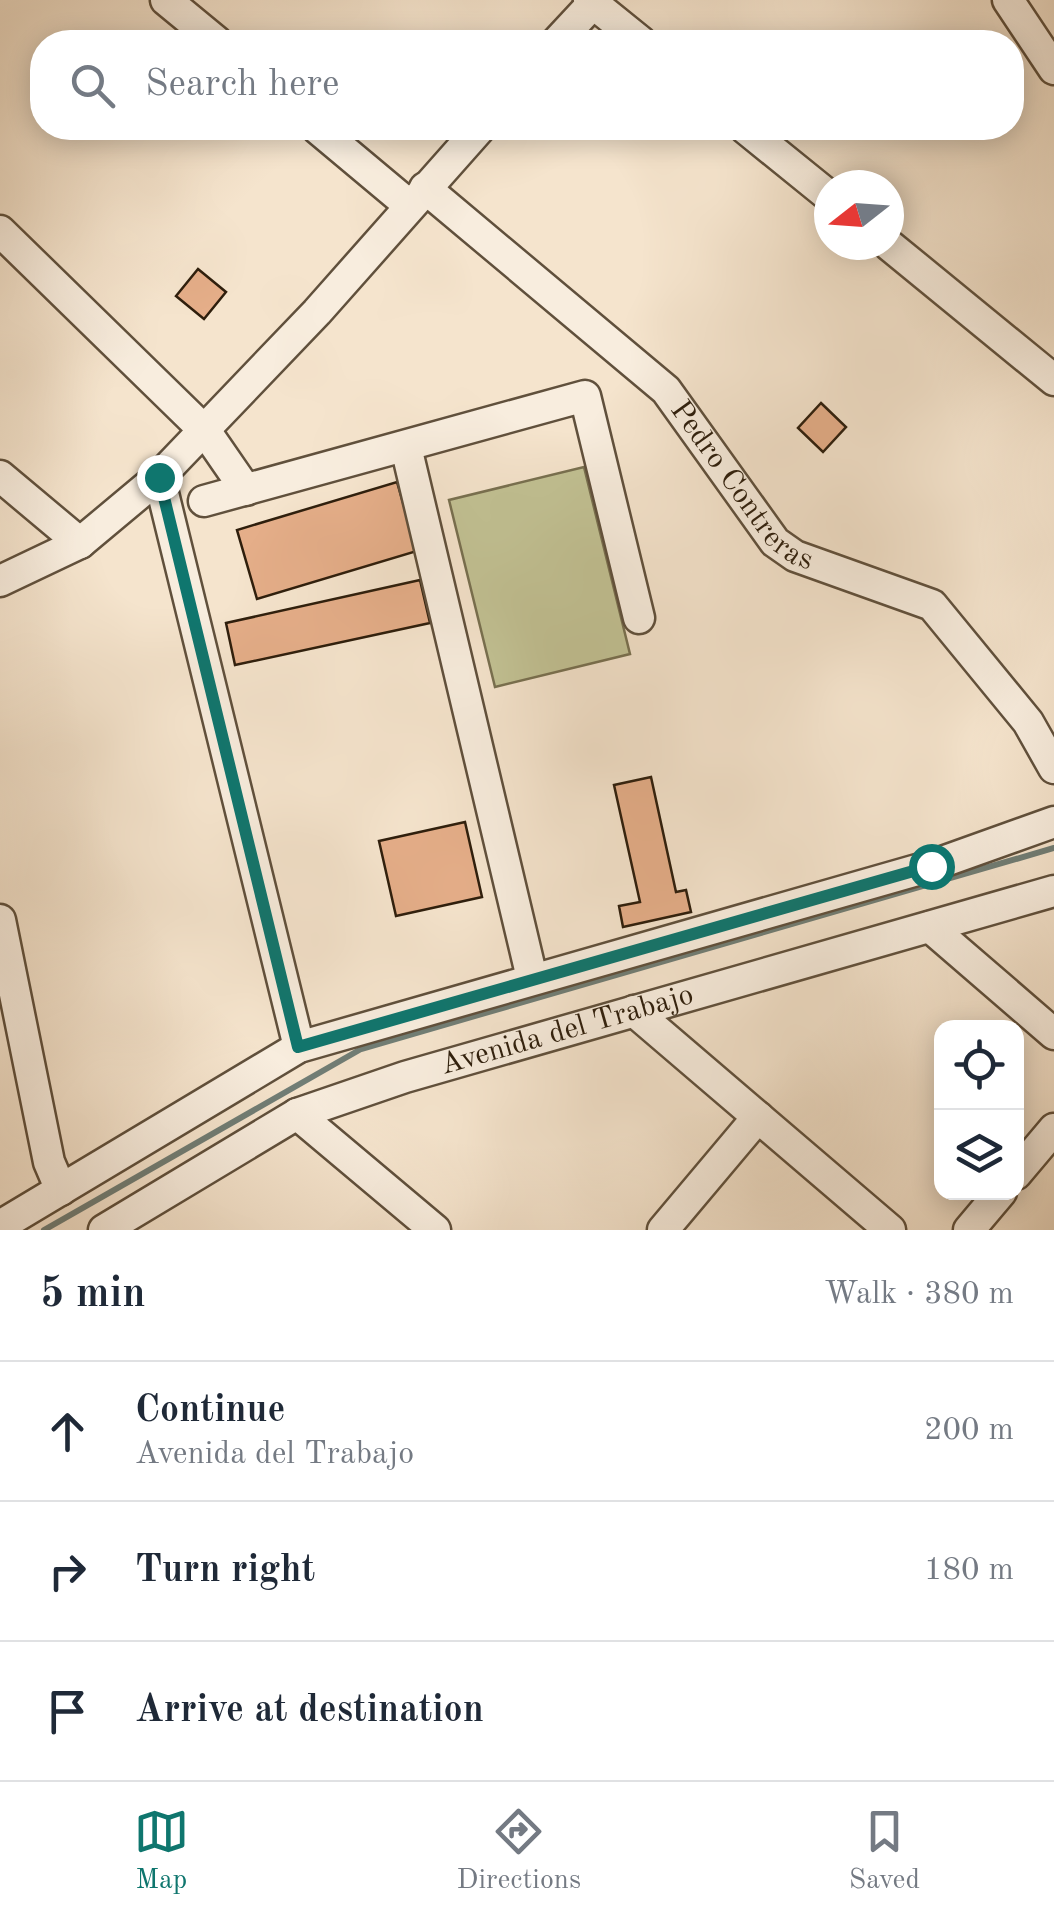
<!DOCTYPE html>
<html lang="en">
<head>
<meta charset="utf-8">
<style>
  :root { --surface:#fff; --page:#f2f2f3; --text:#1f2937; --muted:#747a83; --line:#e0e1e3; --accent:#0f766e }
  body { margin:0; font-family:"Old Standard TT",serif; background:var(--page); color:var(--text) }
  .controls { position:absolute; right:30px; bottom:30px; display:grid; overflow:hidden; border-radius:20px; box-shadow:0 5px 25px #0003 }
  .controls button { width:90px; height:90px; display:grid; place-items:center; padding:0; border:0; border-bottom:2px solid var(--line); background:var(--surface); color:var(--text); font:50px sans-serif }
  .compass { position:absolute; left:814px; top:170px; width:90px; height:90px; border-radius:50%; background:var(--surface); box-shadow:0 5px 25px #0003; rotate:253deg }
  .stop { position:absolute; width:30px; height:30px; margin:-22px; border:8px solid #0f766e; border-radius:50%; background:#fff }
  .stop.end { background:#0f766e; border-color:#fff; box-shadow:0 2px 10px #0008 }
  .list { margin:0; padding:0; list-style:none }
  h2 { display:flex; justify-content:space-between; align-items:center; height:130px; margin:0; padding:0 40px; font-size:42px }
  h2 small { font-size:32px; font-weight:400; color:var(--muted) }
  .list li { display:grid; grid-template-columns:65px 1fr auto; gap:30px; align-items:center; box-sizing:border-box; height:140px; padding:0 40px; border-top:2px solid var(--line) }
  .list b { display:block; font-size:38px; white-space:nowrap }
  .list p { margin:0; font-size:32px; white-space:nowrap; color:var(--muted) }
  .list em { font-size:32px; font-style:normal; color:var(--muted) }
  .icon { flex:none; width:55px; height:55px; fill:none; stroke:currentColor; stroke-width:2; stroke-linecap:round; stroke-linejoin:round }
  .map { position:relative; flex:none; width:1054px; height:1230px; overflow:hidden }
  .search { position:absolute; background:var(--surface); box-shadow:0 5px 25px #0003; left:30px; right:30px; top:30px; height:110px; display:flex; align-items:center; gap:25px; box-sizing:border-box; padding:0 35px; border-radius:40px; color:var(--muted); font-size:38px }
  .sheet { height:550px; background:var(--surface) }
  nav { display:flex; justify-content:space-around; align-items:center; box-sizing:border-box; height:140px; border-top:2px solid var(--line); background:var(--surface); font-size:28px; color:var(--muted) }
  nav a { display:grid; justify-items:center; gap:5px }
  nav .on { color:var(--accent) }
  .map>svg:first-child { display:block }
  .green { fill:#c2c294; stroke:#787050; stroke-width:2.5 }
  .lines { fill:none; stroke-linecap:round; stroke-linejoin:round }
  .stream { stroke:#717e76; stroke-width:6 }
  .building { fill:#e5ae89; stroke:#2e1e0c; stroke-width:2.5 }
  .minor-casing { stroke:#60503c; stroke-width:35 }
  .minor { stroke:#f8edde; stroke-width:30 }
  .route { stroke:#0f766e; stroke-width:12 }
  .labels { text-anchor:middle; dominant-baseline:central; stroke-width:8; stroke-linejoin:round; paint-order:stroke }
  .street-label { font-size:30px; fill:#2e1e0c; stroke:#f8edde }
</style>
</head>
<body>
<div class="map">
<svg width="1054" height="1230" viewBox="0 0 1054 1230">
  <rect width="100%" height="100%" fill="#f5e4cd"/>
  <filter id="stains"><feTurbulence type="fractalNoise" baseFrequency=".002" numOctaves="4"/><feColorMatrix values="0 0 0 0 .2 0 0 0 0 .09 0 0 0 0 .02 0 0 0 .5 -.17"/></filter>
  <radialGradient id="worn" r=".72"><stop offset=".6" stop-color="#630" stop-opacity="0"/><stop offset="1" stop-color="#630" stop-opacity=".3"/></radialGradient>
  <polygon class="green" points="584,467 630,654 495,687 449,500"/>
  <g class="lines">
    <polyline class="stream" points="44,1230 361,1049 1054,848"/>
  </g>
  <g class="building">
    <polygon points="198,269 226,292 204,319 176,296"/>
    <polygon points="821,403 846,427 823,452 798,428"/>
    <polygon points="397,482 417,551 257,599 237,530"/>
    <polygon points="420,580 430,623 235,665 226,623"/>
    <polygon points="651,777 676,892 686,890 691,912 623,927 619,906 640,902 614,785"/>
    <polygon points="465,822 482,897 396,916 379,841"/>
  </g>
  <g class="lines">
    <g class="minor-casing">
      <g id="minor">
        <polyline points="166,0 217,42"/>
        <polyline points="589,0 641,42"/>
        <polyline points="1008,0 1054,69"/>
        <polyline points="557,42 596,0"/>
        <polyline points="317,128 409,205"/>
        <polyline points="745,128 829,196"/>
        <path id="s1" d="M425 188 666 390 775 542 795 556 932 605 1028 722 1054 768"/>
        <polyline points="0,231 206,432 246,490"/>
        <polyline points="889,245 1054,380"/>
        <polyline points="406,447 532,978"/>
        <polyline points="0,476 80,543"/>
        <polyline points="159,477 299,1047"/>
        <polyline points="204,501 585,396 639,618"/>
        <polyline points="0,581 80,543 159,477 317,312 480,128"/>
        <polyline points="0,920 49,1162 61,1190"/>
        <polyline points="930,927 1054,1034"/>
        <polyline points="634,1011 890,1230"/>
        <polyline points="297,1114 435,1230"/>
        <polyline points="1016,1174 1054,1129"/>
        <polyline points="0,1226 299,1047 931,866 1054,822"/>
        <path id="s2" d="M104 1230 297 1114 405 1077 1054 891"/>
        <polyline points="663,1230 758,1117"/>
        <polyline points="969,1230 1001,1192"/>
      </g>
    </g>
    <use href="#minor" class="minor"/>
  </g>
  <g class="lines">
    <polyline class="route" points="159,477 298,1047 931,866"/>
  </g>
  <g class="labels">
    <g class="street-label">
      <text stroke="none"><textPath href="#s1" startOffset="438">Pedro Contreras</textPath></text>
      <text stroke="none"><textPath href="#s2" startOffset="508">Avenida del Trabajo</textPath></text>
    </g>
  </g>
  <rect width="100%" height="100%" filter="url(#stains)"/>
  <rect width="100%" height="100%" fill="url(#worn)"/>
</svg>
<div class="controls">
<button><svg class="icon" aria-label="locate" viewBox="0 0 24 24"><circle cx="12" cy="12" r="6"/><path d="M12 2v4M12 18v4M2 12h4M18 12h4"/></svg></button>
<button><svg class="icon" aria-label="layers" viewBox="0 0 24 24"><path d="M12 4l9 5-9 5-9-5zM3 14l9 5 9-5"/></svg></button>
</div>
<svg class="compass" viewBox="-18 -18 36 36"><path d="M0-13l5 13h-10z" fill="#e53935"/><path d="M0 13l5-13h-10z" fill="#747a83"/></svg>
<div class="stop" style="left:931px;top:866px"></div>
<div class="stop end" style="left:159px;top:477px"></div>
<div class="search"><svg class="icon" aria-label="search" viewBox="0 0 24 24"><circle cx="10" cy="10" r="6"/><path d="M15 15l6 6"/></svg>Search here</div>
</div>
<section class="sheet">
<h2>5 min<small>Walk · 380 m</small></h2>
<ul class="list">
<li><svg class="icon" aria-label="ahead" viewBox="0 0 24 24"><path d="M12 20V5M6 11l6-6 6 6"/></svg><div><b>Continue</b><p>Avenida del Trabajo</p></div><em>200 m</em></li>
<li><svg class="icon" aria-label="right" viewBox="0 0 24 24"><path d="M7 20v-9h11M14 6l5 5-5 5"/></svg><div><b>Turn right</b></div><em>180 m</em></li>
<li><svg class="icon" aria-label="arrive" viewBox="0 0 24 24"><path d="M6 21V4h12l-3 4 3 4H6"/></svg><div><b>Arrive at destination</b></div></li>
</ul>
</section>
<nav>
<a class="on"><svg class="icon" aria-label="map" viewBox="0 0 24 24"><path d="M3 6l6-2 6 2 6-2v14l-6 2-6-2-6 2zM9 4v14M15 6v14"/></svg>Map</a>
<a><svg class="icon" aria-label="directions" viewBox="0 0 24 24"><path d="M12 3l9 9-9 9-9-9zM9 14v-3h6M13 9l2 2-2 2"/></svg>Directions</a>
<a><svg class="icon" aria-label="saved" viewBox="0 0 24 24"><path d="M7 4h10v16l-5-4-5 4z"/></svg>Saved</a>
</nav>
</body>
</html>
